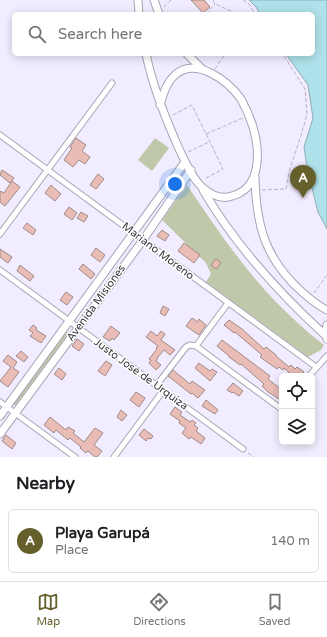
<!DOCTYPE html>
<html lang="en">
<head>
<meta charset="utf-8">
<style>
  :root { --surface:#fff; --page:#f2f2f2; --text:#202124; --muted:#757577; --line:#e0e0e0; --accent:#645f2b }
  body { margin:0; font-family:"Varela Round",sans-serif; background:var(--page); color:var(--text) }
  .controls { position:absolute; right:12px; bottom:12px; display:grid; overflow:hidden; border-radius:6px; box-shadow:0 2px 10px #0003 }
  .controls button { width:36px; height:36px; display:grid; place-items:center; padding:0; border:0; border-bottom:1px solid var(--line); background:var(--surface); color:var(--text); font:20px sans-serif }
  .you { position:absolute; left:175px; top:184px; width:14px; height:14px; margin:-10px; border:3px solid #fff; border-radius:50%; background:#1a73e8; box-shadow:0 0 0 6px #1a73e833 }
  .badge { display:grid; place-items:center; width:26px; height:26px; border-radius:50%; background:var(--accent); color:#fff; font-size:13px; font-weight:700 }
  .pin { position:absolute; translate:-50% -33px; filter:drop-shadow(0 1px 2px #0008) }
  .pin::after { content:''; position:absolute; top:21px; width:14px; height:12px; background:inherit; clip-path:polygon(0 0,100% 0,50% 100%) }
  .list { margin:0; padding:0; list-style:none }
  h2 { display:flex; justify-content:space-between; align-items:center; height:52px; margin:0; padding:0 16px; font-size:17px }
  h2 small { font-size:13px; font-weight:400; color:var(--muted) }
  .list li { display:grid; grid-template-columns:26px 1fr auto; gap:12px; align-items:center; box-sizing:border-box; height:64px; margin:0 8px 8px; padding:0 8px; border:1px solid var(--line); border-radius:6px }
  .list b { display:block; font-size:15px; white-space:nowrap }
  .list p { margin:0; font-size:13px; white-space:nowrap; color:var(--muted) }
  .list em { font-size:13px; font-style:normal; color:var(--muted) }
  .icon { flex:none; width:22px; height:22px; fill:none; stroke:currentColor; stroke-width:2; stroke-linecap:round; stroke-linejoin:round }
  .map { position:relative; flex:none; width:327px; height:457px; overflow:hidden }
  .search { position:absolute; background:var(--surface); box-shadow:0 2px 10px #0003; left:12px; right:12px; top:12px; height:44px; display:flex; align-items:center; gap:10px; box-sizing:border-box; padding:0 14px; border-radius:6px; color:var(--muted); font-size:15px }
  .sheet { height:124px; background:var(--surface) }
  nav { display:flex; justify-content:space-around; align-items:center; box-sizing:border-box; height:56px; border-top:1px solid var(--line); background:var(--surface); font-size:11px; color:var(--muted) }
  nav a { display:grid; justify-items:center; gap:2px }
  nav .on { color:var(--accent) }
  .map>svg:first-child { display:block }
  .green { fill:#bfc9aa }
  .water { fill:#afe1ea; stroke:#8cafb7 }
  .building { fill:#e9bcb5; stroke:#9f8a87 }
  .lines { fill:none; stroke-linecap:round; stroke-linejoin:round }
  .street-casing { stroke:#a8a4b6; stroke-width:7 }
  .secondary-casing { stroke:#a8a4b6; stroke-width:9 }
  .path { stroke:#b7b3c2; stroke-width:1; stroke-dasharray:4 2; stroke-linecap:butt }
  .street { stroke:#fff; stroke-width:5 }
  .secondary { stroke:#fff; stroke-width:7 }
  .labels { text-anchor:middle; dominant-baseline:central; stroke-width:3; stroke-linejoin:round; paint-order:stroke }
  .street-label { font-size:11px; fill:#3c3a41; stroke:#fff }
</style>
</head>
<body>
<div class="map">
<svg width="327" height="457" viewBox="0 0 327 457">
  <rect width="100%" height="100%" fill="#f1ecff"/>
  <g class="green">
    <polygon points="155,138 169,148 152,171 138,160"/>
    <path d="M187 185C214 225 242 267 276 302 291 317 307 332 324 345L321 350 308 357 206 282 211 274 206 263 162 220Z"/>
    <polygon points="65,330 69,333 16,406 12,403"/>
  </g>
  <polygon class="water" points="249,0 327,0 327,229 318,212 307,168 304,147 313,118 308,85 286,54 313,54 313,14 260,14 256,7"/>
  <g class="building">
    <polygon points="191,0 204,0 210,7 203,13"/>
    <polygon points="76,138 86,145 82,151 90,157 85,164 79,160 73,167 64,160 72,148 70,147"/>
    <polygon points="2,170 14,178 10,183 0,175"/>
    <polygon points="98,174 104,179 96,189 90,185"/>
    <polygon points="12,181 20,187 5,206 0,202 0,191 4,193"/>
    <polygon points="51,185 61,194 55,201 45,193"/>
    <polygon points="69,207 77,213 72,220 64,214"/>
    <polygon points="81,212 88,216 84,222 77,218"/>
    <polygon points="27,223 36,230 33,235 23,228"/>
    <polygon points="162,230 169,235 165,241 157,236"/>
    <polygon points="184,243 200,255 194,263 178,251"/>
    <polygon points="96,248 105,255 100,262 91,255"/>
    <polygon points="0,249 12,257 8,263 0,257"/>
    <polygon points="216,259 221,263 216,269 211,265"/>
    <polygon points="83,264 95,274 91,279 79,269"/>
    <polygon points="20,265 34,276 30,281 17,271"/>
    <polygon points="66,292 73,297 67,305 60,300"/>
    <polygon points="163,306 169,309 165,316 160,313"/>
    <polygon points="192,318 198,322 199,319 206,325 199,335 186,326"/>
    <polygon points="229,320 242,329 264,349 266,347 276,355 276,356 289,367 291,365 295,369 297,367 304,372 300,376 293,376 284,368 283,370 279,367 277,369 260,357 262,355 235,332 234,333 224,325"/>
    <polygon points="33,325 37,328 36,330 46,336 41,343 30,336 33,333 29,330"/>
    <polygon points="111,326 120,333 114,340 112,338 110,341 103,337"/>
    <polygon points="151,331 157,336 161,331 165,334 161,340 175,350 170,355 164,350 157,358 158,358 156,361 161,365 156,370 149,363 151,360 149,359 157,349 156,348 158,346 146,337"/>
    <polygon points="77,339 84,344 79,351 72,346"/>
    <polygon points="222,340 270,376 268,379 282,390 282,401 268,392 262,386 264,384 241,364 240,365 229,357 229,356 217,346"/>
    <polygon points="21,351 28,357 24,362 16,356"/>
    <polygon points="8,355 17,362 13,368 19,372 8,387 0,381 11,367 3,361"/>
    <polygon points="106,361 112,365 105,376 98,371"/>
    <polygon points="199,363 210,371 212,369 217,372 210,381 195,368"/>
    <polygon points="59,368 66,374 62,380 54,374"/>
    <polygon points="173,370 190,384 192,381 205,390 198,398 192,393 191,394 168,376"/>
    <polygon points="233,383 243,391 239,396 233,392 232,393 227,390"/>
    <polygon points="136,392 145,398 139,407 130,400"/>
    <polygon points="206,400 218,410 215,414 202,406"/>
    <polygon points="175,407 182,412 180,415 190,422 192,420 196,423 194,425 198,428 196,431 205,438 201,444 191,437 189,439 182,433 186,428 179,423 180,421 170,414"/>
    <polygon points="121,410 127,415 122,421 117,417"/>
    <polygon points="50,417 66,430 68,427 75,431 73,433 84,442 95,428 103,433 94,445 102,451 97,457 95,457 88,451 86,453 80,448 81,447 70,438 68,440 56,430 54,433 44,425"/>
    <polygon points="144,429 153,436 151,439 148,438 146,441 139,435"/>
    <polygon points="6,435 16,443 12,449 2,441"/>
  </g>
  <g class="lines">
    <g class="street-casing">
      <g id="street">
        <polyline points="0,135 316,367"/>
        <polyline points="0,234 112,83"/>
        <polyline points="0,270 243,449"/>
        <polyline points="196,346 280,408 282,408"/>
        <polyline points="309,376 327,356"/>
        <polyline points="156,386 186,347 190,345 196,346 228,303"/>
        <polyline points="0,402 75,457"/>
        <polyline points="114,457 163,391"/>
      </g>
    </g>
    <g class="secondary-casing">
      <g id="secondary">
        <polyline points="138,0 139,14"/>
        <polyline points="154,0 159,14"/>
        <path d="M146 54C153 88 166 120 180 151 186 163 192 178 202 187 211 195 221 200 232 196 262 188 260 151 253 127 250 117 246 108 241 99 228 81 196 56 175 75 166 83 163 95 160 105"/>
        <polyline points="187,54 202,69"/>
        <path d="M255 177C256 225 265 259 302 292 310 299 318 306 327 310"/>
        <path d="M203 190C235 245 279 293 326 336"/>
        <polyline points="327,339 326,330 327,325"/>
        <polyline points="0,416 185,162"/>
        <polyline points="0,434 143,240 191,170"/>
      </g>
    </g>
    <g class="path">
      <polyline points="213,0 215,4 238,14"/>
      <polyline points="243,0 249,4 255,14"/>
      <polyline points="164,7 171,0"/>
      <polyline points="206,14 215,4"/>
      <polyline points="215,69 225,54"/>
      <polyline points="173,115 192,105 223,169 204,179"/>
      <polyline points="206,134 243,118"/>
      <polyline points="188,152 209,142"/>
      <polyline points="262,190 286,189 289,172 302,132 307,114 305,89 283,54"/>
      <polyline points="314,293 327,275"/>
      <polyline points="248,453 254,457"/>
    </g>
    <use href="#street" class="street"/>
    <use href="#secondary" class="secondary"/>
  </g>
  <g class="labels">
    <g class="street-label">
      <text transform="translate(158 251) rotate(37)">Mariano Moreno</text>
      <text transform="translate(96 303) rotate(-54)">Avenida Misiones</text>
      <text transform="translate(141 374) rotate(36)">Justo José de Urquiza</text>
    </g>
  </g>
</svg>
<div class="controls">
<button><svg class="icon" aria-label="locate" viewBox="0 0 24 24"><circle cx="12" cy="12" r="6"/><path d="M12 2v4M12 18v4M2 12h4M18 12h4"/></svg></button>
<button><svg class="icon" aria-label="layers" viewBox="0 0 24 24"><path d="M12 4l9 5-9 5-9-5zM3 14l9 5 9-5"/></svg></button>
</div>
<div class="you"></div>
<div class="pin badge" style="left:303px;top:198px">A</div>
<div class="search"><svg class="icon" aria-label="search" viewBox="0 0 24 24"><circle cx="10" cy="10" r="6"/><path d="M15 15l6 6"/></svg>Search here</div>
</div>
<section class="sheet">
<h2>Nearby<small></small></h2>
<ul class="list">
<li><span class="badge">A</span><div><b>Playa Garupá</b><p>Place</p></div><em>140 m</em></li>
</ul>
</section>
<nav>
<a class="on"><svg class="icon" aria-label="map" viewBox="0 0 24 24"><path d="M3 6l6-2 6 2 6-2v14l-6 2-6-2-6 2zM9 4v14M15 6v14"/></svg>Map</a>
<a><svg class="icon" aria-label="directions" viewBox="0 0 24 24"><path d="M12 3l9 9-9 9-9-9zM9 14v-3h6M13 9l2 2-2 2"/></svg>Directions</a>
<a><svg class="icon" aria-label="saved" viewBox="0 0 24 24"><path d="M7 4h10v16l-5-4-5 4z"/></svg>Saved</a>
</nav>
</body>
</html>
